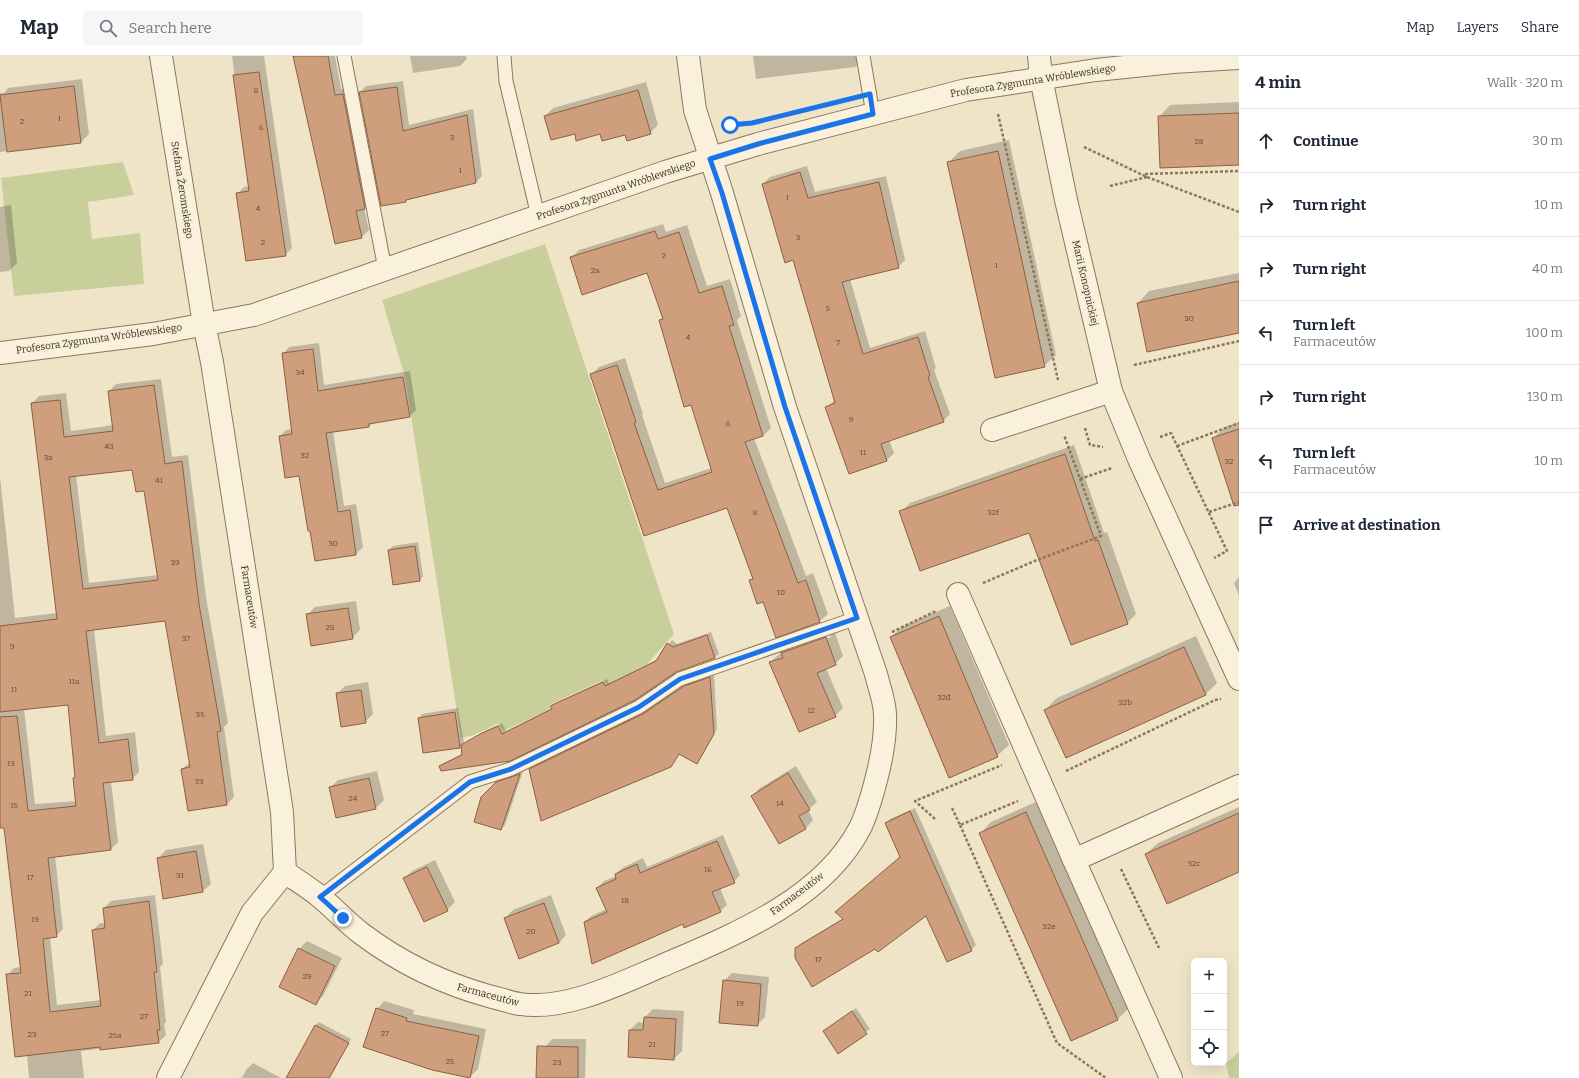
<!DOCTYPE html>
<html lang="en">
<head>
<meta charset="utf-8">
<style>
  :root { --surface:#fff; --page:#f6f6f7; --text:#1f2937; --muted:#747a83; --line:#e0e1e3 }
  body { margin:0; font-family:Bitter,serif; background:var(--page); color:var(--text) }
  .controls { position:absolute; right:12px; bottom:12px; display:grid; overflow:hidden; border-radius:6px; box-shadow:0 4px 16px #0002 }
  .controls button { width:36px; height:36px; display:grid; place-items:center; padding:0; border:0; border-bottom:1px solid var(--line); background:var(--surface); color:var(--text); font:20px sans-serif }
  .stop { position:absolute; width:12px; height:12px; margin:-9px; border:3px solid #1a73e8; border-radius:50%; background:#fff }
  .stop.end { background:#1a73e8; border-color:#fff; box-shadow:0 1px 4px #0008 }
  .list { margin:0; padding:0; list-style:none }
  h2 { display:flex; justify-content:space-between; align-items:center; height:52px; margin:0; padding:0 16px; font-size:17px }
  h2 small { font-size:13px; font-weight:400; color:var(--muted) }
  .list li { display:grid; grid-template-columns:26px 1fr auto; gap:12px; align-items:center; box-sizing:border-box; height:64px; padding:0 16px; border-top:1px solid var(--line) }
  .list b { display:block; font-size:15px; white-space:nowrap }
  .list p { margin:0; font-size:13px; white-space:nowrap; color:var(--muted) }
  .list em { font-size:13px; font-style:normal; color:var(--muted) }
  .icon { flex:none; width:22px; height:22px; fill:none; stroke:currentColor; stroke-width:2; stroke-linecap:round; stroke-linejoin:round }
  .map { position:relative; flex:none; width:1239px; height:1022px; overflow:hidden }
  header { display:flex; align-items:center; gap:24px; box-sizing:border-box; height:56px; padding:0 20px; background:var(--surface); border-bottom:1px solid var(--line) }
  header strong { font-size:19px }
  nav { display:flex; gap:22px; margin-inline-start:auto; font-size:14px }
  .search { width:280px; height:36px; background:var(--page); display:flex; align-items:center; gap:10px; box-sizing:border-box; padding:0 14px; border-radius:6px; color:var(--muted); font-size:15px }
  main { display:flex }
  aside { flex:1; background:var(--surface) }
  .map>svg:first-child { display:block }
  .green { fill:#c9cf9b }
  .shadow { fill:#0003; fill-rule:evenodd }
  .building { fill:#cf9f7d; stroke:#8d5f41; fill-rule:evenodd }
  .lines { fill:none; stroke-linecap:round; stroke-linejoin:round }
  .service-casing { stroke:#8d765c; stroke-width:15 }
  .minor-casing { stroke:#8d765c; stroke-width:24 }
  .path { stroke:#8d765c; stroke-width:2.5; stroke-dasharray:3 2; stroke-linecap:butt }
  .service { stroke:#faf1dc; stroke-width:13 }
  .minor { stroke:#faf1dc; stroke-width:22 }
  .route { stroke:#1a73e8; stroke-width:5 }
  .labels { text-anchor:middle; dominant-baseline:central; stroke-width:3.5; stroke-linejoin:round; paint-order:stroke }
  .number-label { font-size:8px; fill:#624a37 }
  .street-label { font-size:10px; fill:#3d2e20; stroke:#f7eed8 }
</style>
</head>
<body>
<header>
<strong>Map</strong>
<div class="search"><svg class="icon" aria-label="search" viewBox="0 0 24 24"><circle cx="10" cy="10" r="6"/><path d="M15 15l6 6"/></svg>Search here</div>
<nav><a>Map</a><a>Layers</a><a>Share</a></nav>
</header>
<main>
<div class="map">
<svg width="1239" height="1022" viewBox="0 0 1239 1022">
  <rect width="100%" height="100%" fill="#f0e4c8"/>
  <g class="green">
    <polygon points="123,106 134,139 88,146 92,183 140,177 144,228 14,240 1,122"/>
    <polygon points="545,188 674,578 647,608 607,628 603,624 549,649 550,653 503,675 499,667 474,679 461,682 405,321 382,244"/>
    <polygon points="1239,996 1239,1022 1229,1022 1226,1007"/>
  </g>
  <g class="shadow">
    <polygon points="232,0 264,0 292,192 285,199 237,138 244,131 249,130"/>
    <polygon points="294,0 335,0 341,33 350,32 371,146 364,152 369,174 362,181 336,187"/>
    <polygon points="410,0 466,0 467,3 460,10 413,17"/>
    <polygon points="753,0 861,0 862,4 855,11 756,23"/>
    <polygon points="82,23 89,78 81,86 0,96 0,37 4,37 8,32"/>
    <polygon points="403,25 409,69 473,53 482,120 476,126 407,143 405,145 360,36 366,30"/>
    <polygon points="646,26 658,69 650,77 575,77 545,60 553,52"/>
    <polygon points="1239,46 1239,108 1159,61 1170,49"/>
    <polygon points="1009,84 1056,299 1044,310 948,107 960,95"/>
    <polygon points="807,110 815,136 886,120 905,204 898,211 850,223 870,292 925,275 936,312 934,314 950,358 943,365 889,384 894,397 887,404 850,417 827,351 835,344 794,203 763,128 770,121"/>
    <polygon points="11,149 17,207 9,215 0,216 0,151"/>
    <polygon points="663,168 666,176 687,169 707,230 730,223 741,260 737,264 771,372 763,380 754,382 806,520 813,517 828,558 820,565 776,580 764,544 750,525 754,521 728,450 644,478 591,319 599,311 625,302 643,358 642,359 665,427 712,412 691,348 660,265 663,261 648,216 571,202 579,194"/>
    <polygon points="1239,217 1239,276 1138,247 1149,235"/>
    <polygon points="319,287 324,329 410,315 416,354 410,360 372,366 369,370 333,375 344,450 356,448 363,491 356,498 315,504 300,418 280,380 286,374 292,373 283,298 289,291"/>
    <path d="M161 323 172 401 188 399 206 541 228 667 224 671 234 741 227 748 188 754 182 713 190 706 166 564 94 573 106 680 135 676 139 716 132 723 111 725 118 786 111 793 55 800 63 873 56 880 50 881 57 949 101 944 93 874 100 867H106L104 852 111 845 155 839 163 908 160 911 166 966 164 968 166 979 159 986 81 995 84 1022H29L27 998 7 919 14 912 21 911 5 771H0V421L15 562 57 557 32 347 39 340 66 337 71 375 114 369 109 335 116 328ZM133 412 145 434 158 519 89 527 76 419ZM69 648 76 720 77 745 35 748 24 652Z"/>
    <polygon points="1239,366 1239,426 1213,382 1225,371"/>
    <polygon points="1074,389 1104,477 1107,476 1136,558 1127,567 1030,475 901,456 910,447"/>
    <polygon points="418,486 423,520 420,524 389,494 393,490"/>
    <polygon points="1239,521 1239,540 1234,527"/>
    <polygon points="356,545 360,574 352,582 307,559 315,551"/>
    <polygon points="950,550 1009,689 997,700 891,581 903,570"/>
    <path d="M834 574 843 600 835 608 826 612 843 652 835 660 770 606 790 589ZM830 579 831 581 790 595V592Z"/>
    <polygon points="711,576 719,598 715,601 675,615 440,711 444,707 463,697 462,689 460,691 424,696 419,662 422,658 458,652 464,687 487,674 502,667 506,675 552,652 552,651 555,647 607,623 609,627 658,603 672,584 677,588"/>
    <polygon points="1196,580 1217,627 1206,638 1045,654 1057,642"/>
    <polygon points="714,618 717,673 700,703 697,707 680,697 674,706 530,713 534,710 647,655 688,627"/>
    <polygon points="368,626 373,658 365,666 337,638 345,630"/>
    <polygon points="796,710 817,746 808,754 813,764 806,772 780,787 752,740 760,732"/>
    <polygon points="377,715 384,744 376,752 337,760 330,732 338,724"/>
    <polygon points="523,715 505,769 501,773 482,742 500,723"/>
    <polygon points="1038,745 1130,951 1118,963 1071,983 980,778 991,766"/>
    <polygon points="1239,751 1239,815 1146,798 1158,787"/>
    <polygon points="915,752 976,889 971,894 926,858 875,892 796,892 800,888 844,862 901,801 886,767 890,763"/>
    <polygon points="723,779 740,819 734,826 720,832 727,849 720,855 683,867 585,866 591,860 607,853 597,832 604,825 616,820 616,818 622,812 643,802 647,811"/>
    <polygon points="203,788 211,828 203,835 164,842 158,802 166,794"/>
    <polygon points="435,804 455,846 447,854 404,823 412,815"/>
    <polygon points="551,839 566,879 559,887 505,862 513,854"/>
    <polygon points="307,885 342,902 323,940 315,947 299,893"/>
    <polygon points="732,917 769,921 765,961 757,969 724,925"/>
    <polygon points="384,945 414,954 413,958 486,973 478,1013 470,1021 377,953"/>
    <polygon points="856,952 870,973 838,996 824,975"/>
    <polygon points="653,953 684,955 682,995 674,1003 630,974 638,966 645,967 645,961"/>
    <polygon points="319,966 351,983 330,1022 287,1022 315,970"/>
    <polygon points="552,983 586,983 585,1022 557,1022 545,991"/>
    <polygon points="253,1007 281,1022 239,1022 240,1021 242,1022 246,1014"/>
  </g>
  <g class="building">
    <polygon points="293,0 328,0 335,39 343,38 365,153 356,155 362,182 335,188"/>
    <polygon points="259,16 286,200 246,205 236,137 249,135 233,19"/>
    <polygon points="74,30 81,87 7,96 0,39"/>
    <polygon points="397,31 403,75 467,59 476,127 406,144 406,146 381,150 359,36"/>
    <polygon points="638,34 651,78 627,85 625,79 602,85 600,78 576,85 575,78 551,84 544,60"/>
    <polygon points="1239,57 1239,109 1160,112 1158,60"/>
    <polygon points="998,95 1045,311 995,322 947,106"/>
    <polygon points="800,116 808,142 879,126 899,212 842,226 863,298 918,281 930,320 928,321 944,366 881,388 887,405 849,418 825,351 835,347 793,204 785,207 762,128"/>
    <polygon points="655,175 658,183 679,176 699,237 722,230 734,269 729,270 763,380 745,386 798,527 806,524 820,566 776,582 763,546 757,548 749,524 753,523 727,452 644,480 590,318 617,309 636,366 634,367 658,434 712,416 691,349 684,351 659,264 663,263 647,217 582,239 570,201"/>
    <polygon points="1239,225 1239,277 1147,296 1137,247"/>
    <polygon points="313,293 318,335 403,321 410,361 369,368 369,371 326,377 338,456 350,454 356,499 315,505 310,475 308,475 299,420 285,422 279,380 292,378 282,297"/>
    <path d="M154 329 165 408 182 405 199 548 221 675 217 676 227 749 188 755 181 713 190 711 165 565 86 575 99 687 128 683 133 724 103 727 111 794 48 802 57 881 43 883 50 956 101 950 92 874 105 872 103 852 149 845 157 916H154L160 974H157L159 987 100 994V991L15 1001 6 918 21 917 4 772H0V661L17 660 28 755 76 750 73 722 75 721 68 649 0 656V570L57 563 31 347 60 344 64 381 113 375 108 335ZM132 414 136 436 144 435 158 524 83 533 69 421Z"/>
    <polygon points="1239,373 1239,449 1234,450 1212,382"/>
    <polygon points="1065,398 1095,485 1098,484 1128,568 1071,589 1029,477 920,515 899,455"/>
    <polygon points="415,490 420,525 393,529 388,494"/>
    <polygon points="348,552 353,583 311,590 306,558"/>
    <polygon points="939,560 998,701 949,722 890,581"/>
    <polygon points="707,579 715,602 676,616 635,644 510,705 441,715 439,710 462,699 461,689 482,677 498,670 502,678 552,653 550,650 603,626 605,630 656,605 667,587 673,591"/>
    <polygon points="826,581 836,609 817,617 836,661 799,676 769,606 783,602 781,597"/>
    <polygon points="1184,591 1206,639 1066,702 1044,654"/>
    <polygon points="710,621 714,678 697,708 679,698 671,711 541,765 529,713 643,658 684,630"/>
    <polygon points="361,634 366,667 341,671 336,637"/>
    <polygon points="455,656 460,692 423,697 418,662"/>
    <polygon points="788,717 810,754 799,760 806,773 779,788 751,740"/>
    <polygon points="520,718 501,774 474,766 481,741 496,726"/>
    <polygon points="369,722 376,753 336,762 329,731"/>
    <polygon points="910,755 972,895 947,906 926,860 878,896 875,893 812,931 795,902 795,892 843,863 835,856 900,801 885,767"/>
    <polygon points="1026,756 1118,964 1071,985 979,777"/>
    <polygon points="1239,757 1239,816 1167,848 1145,798"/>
    <polygon points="717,785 735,827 712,836 721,856 684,872 683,868 592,908 584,866 607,856 596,832 616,823 615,818 637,808 640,817"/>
    <polygon points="196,795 203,836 163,843 157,802"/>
    <polygon points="427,811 448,855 424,866 403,822"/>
    <polygon points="544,847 559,887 519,903 504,862"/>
    <polygon points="298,892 335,910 316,949 279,931"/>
    <polygon points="723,924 761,928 758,970 719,967"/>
    <polygon points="376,952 407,962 406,965 479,980 470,1022 432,1014 363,991"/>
    <polygon points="852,955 867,978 838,998 823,975"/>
    <polygon points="644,961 676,963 674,1004 628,1001 629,974 643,974"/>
    <polygon points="315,969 349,987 329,1022 286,1022"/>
    <polygon points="537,990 578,991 578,1022 536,1022"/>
  </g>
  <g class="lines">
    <g class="service-casing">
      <g id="service">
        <polyline points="344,0 385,213"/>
        <polyline points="504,0 506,25 538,160"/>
        <polyline points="863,0 873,58"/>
        <polyline points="320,841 470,726 511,713 639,651 680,623 857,562"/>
      </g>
    </g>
    <g class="minor-casing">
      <g id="minor">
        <path d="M161 0 204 268 212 306 282 756 285 816C296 824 308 831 319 840 334 852 347 867 362 878 403 909 444 928 492 941 502 943 511 947 520 948 565 955 619 928 659 911 731 880 822 845 860 772 867 758 871 743 875 728 881 706 886 682 885 659 885 646 879 631 876 618L785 351 722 137 695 54 688 0"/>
        <polyline points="1039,0 1041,22 1066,144 1111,335 1139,403 1239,623"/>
        <polyline points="0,297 153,278 254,259 665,116 758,88 966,34 1096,14 1173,6 1239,2"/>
        <polyline points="992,374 1111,335"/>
        <polyline points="958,538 1074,804"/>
        <polyline points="168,1022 252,857 285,816"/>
        <polyline points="1171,1022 1074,804 1239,730"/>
      </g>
    </g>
    <g class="path">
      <polyline points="998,58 1058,324"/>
      <polyline points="1084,91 1147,121 1239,156"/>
      <polyline points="1145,118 1239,115"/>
      <polyline points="1110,130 1147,121"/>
      <polyline points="1134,309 1239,285"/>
      <polyline points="1085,372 1090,389 1103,391"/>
      <polyline points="1160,381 1171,377 1227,495 1214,502"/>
      <polyline points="1177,390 1239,367"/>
      <polyline points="1080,423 1112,412"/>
      <polyline points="1209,456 1239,446"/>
      <polyline points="983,527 1037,504 1101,480 1064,379"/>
      <polyline points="892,576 936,555"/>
      <polyline points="1066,715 1215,644 1221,643"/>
      <polyline points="952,752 960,769 1018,745"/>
      <polyline points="935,763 915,745 1002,709"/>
      <polyline points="960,769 1057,987 1106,1022"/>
      <polyline points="1121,813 1159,892"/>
    </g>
    <use href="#service" class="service"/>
    <use href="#minor" class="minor"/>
  </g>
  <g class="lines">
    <polyline class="route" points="343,862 320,841 470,726 511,713 639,651 680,623 857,562 785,351 722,137 710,103 758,88 873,58 870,38 752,67 730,69"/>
  </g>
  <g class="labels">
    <g class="number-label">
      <text x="256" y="34">8</text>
      <text x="59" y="62">1</text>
      <text x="22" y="65">2</text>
      <text x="261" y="71">6</text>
      <text x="452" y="81">3</text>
      <text x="1199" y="85">28</text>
      <text x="460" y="114">1</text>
      <text x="787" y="141">1</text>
      <text x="258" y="152">4</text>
      <text x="798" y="181">3</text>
      <text x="263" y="186">2</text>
      <text x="664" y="199">2</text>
      <text x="996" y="209">1</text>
      <text x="595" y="214">2a</text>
      <text x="828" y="252">5</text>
      <text x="1189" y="262">30</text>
      <text x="688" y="281">4</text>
      <text x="838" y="286">7</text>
      <text x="300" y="316">34</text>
      <text x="851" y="363">9</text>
      <text x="728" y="367">6</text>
      <text x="109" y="390">43</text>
      <text x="863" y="396">11</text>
      <text x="305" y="399">32</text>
      <text x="48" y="401">3a</text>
      <text x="1229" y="405">32</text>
      <text x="159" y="424">41</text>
      <text x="755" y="456">8</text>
      <text x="993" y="456">32f</text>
      <text x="333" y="487">30</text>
      <text x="175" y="506">39</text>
      <text x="781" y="536">10</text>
      <text x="330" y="571">28</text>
      <text x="186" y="582">37</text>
      <text x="12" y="590">9</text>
      <text x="74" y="625">11a</text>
      <text x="14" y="633">11</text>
      <text x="944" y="641">32d</text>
      <text x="1125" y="646">32b</text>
      <text x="811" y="654">12</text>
      <text x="200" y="658">35</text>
      <text x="11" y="707">13</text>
      <text x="199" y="725">33</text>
      <text x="353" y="742">24</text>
      <text x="780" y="747">14</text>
      <text x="14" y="749">15</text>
      <text x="1194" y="807">32c</text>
      <text x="708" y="813">16</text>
      <text x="180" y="819">31</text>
      <text x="30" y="821">17</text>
      <text x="625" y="844">18</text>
      <text x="35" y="863">19</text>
      <text x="1049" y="870">32e</text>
      <text x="531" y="875">20</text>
      <text x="818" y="903">17</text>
      <text x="307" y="920">29</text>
      <text x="28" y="937">21</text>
      <text x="740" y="947">19</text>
      <text x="144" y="960">27</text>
      <text x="385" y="977">27</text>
      <text x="32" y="978">23</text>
      <text x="115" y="979">25a</text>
      <text x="652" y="988">21</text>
      <text x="450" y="1005">25</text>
      <text x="557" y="1006">23</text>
    </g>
    <g class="street-label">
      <text transform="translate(1033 25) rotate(-9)">Profesora Zygmunta Wróblewskiego</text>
      <text transform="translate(182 134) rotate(81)">Stefana Żeromskiego</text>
      <text transform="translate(616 134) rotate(-19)">Profesora Zygmunta Wróblewskiego</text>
      <text transform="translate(1085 227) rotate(77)">Marii Konopnickiej</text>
      <text transform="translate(99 283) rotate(-8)">Profesora Zygmunta Wróblewskiego</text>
      <text transform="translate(249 541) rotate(81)">Farmaceutów</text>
      <text transform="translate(797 838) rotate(-37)">Farmaceutów</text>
      <text transform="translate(488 939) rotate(15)">Farmaceutów</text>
    </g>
  </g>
</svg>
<div class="controls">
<button>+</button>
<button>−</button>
<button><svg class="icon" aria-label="locate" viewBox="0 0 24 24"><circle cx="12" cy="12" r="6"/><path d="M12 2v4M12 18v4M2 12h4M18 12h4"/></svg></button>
</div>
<div class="stop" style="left:730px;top:69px"></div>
<div class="stop end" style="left:343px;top:862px"></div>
</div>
<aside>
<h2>4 min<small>Walk · 320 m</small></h2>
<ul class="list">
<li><svg class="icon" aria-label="ahead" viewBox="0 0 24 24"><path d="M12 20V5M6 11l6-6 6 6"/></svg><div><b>Continue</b></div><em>30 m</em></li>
<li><svg class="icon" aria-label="right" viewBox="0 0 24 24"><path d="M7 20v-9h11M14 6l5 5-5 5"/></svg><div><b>Turn right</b></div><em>10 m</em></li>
<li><svg class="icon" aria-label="right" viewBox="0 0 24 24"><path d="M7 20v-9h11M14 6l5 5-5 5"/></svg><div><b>Turn right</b></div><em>40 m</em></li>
<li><svg class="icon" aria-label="left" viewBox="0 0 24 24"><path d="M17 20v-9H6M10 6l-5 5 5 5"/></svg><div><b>Turn left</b><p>Farmaceutów</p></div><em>100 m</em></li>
<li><svg class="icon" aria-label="right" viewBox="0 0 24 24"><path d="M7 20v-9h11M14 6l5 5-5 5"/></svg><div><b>Turn right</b></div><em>130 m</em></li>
<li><svg class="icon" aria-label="left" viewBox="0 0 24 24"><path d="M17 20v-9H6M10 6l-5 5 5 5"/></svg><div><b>Turn left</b><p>Farmaceutów</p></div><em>10 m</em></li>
<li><svg class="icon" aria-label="arrive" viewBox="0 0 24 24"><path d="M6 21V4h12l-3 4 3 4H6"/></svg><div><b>Arrive at destination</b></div></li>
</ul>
</aside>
</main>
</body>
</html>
